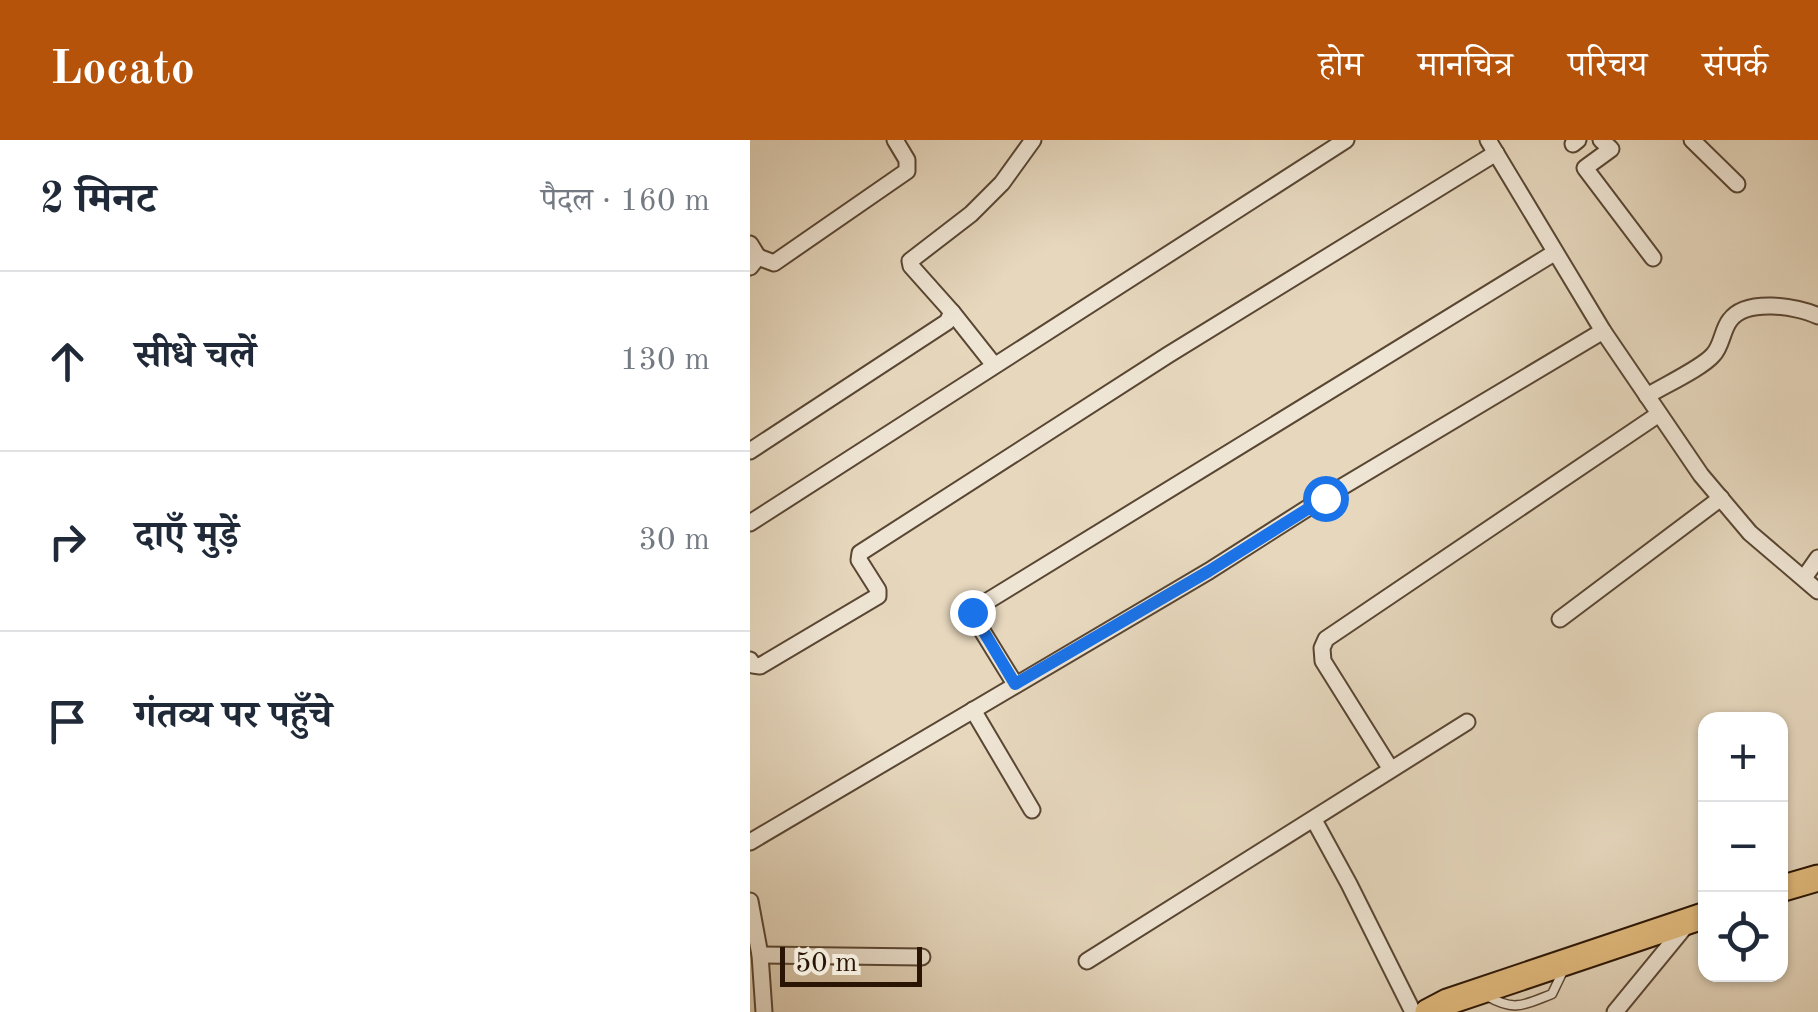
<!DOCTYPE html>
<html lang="hi">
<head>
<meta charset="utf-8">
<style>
  :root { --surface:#fff; --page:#f2f2f3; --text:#1f2937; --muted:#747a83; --line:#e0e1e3; --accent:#b45309 }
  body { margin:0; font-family:"Old Standard TT","Noto Serif Devanagari",serif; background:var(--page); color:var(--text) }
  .controls { position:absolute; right:30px; bottom:30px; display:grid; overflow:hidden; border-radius:20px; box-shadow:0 2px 8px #0004 }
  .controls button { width:90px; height:90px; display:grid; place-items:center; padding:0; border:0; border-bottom:2px solid var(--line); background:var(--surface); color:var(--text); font:50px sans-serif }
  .scale { position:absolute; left:30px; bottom:25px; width:142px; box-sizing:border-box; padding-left:10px; border:5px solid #2a1505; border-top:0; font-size:28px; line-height:35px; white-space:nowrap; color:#2a1505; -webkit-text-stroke:8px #efe5d4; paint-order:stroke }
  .stop { position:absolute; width:30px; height:30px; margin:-22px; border:8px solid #1a73e8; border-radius:50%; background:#fff }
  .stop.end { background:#1a73e8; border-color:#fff; box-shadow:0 2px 10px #0008 }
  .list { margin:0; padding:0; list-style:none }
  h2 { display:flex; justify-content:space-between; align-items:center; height:130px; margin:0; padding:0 40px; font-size:42px }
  h2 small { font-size:32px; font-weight:400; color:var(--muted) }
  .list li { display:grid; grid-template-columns:65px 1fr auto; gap:30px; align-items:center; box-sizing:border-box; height:180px; padding:0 40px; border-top:2px solid var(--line) }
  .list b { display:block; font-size:38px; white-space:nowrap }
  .list em { font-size:32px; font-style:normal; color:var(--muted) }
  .icon { flex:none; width:55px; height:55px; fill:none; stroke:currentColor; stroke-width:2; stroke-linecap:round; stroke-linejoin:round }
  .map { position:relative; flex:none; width:1068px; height:872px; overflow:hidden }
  header { display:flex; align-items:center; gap:60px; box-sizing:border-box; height:140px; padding:0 50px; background:var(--accent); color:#fff }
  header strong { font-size:48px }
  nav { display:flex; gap:55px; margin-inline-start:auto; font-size:35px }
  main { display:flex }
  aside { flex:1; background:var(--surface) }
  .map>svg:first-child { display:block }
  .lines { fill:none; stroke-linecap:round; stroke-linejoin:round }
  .lane-casing { stroke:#594633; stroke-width:11 }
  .street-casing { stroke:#594633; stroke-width:19 }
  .primary-casing { stroke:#2a1505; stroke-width:29 }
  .lane { stroke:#efe5d4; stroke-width:8 }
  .street { stroke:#efe5d4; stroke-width:15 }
  .primary { stroke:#e3bc7e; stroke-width:25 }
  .route { stroke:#1a73e8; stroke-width:12 }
</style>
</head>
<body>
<header>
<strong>Locato</strong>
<nav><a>होम</a><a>मानचित्र</a><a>परिचय</a><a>संपर्क</a></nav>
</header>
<main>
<aside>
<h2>2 मिनट<small>पैदल · 160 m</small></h2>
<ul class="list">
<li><svg class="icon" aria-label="ahead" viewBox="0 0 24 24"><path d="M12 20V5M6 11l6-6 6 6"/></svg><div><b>सीधे चलें</b></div><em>130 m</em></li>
<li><svg class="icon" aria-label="right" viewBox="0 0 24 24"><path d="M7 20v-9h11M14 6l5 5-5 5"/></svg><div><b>दाएँ मुड़ें</b></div><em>30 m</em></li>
<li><svg class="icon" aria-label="arrive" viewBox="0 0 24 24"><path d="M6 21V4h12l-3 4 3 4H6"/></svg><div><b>गंतव्य पर पहुँचे</b></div></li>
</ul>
</aside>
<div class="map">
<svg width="1068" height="872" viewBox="0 0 1068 872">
  <rect width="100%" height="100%" fill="#e6d7bd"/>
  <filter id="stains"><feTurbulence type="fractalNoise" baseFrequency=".002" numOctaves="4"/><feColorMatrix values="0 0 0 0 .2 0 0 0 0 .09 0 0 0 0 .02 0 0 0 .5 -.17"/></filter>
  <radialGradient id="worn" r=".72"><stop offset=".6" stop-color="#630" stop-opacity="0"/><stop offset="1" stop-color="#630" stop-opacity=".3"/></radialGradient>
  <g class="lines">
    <g class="lane-casing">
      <path id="lane" d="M737 856C765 872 774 865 802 854L813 831"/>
    </g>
    <g class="street-casing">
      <g id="street">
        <polyline points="738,0 853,191 951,335 1000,393 1068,451"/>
        <polyline points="851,0 861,9 835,28 903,118"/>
        <polyline points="942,0 987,44"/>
        <polyline points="823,4 828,0"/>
        <polyline points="0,104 8,117 0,127"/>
        <polyline points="8,117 24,123 157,31 157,20 145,0"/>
        <polyline points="202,172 244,225"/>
        <path d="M897 256C913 246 952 228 963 215 972 206 972 190 980 180 996 158 1047 166 1068 176"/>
        <polyline points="0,311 197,182 202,172 161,126 160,121 221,74 252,43 283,0"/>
        <polyline points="0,383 596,0"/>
        <polyline points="1054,438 1068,418"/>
        <polyline points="810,479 971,358"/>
        <polyline points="0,520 3,525 10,526 128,456 128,450 109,420 110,413 418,215 746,13"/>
        <polyline points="265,544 223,476 223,470 804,113"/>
        <polyline points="223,570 282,670"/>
        <polyline points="640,628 573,521 572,508 576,499 909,274"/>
        <polyline points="564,680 599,744 663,872"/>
        <polyline points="0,702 459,431 575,357 853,191"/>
        <polyline points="0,761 10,815 14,872"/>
        <polyline points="10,815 172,817"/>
        <polyline points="337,821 717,582"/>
        <polyline points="865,872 938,783"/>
      </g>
    </g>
    <g class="primary-casing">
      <g id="primary">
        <polyline points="1030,749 1068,738"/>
        <polyline points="678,872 697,862 956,775"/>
      </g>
    </g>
    <use href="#lane" class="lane"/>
    <use href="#street" class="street"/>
    <use href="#primary" class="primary"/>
  </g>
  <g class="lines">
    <polyline class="route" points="222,472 265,544 459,431 575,358"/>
  </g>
  <rect width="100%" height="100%" filter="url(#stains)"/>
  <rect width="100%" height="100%" fill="url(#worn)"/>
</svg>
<div class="controls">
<button>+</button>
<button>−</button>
<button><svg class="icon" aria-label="locate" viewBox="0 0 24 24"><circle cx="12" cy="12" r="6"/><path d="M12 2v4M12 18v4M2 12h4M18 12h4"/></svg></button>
</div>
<div class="scale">50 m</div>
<div class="stop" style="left:575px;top:358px"></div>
<div class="stop end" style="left:222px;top:472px"></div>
</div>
</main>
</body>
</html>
